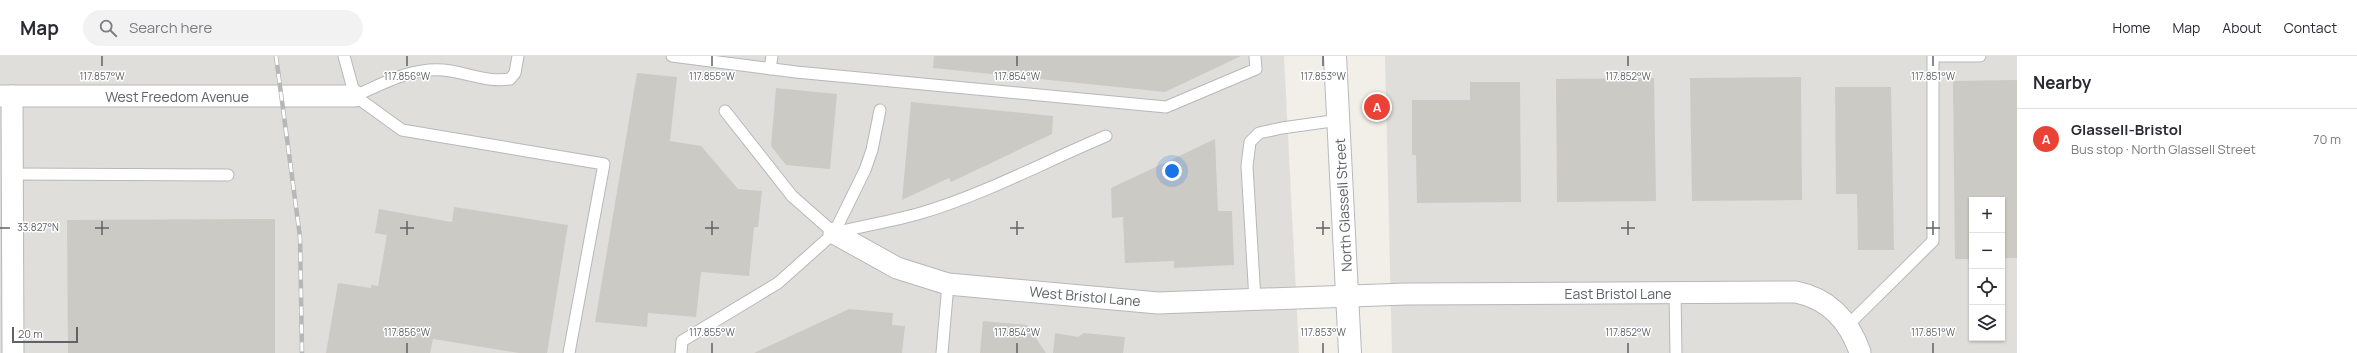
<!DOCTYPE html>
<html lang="en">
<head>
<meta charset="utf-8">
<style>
  :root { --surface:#fff; --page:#f2f2f3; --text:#2b2b33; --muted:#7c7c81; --line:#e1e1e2; --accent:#ea4335 }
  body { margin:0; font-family:Manrope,sans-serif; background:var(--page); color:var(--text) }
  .controls { position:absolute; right:12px; bottom:12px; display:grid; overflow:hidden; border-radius:0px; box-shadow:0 1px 3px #0004 }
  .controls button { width:36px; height:36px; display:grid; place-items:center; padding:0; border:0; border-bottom:1px solid var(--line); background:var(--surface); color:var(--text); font:20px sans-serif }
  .scale { position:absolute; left:12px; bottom:10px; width:66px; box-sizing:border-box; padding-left:4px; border:2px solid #5f6368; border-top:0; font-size:11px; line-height:14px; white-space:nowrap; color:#5f6368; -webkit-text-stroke:3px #fff; paint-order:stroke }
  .you { position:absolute; left:1172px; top:115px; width:14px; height:14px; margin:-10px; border:3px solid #fff; border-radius:50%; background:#1a73e8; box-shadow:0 0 0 6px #1a73e833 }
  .badge { display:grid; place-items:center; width:26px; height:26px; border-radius:50%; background:var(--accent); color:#fff; font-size:13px; font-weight:700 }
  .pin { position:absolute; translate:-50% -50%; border:2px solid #fff; box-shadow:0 1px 4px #0006 }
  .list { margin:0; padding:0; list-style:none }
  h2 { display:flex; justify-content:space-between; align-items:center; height:52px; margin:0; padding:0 16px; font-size:17px }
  h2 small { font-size:13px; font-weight:400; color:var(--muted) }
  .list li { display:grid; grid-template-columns:26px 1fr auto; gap:12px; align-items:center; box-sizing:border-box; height:60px; padding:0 16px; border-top:1px solid var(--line) }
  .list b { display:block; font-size:15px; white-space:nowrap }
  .list p { margin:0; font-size:13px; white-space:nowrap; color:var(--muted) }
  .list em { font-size:13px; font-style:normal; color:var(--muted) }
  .icon { flex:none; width:22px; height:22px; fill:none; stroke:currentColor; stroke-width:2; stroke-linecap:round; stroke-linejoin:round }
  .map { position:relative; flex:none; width:2017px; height:297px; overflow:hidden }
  header { display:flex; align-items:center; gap:24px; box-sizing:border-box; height:56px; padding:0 20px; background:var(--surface); border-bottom:1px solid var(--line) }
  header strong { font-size:19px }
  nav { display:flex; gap:22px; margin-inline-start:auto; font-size:14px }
  .search { width:280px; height:36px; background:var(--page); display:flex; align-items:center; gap:10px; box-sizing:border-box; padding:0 14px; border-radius:22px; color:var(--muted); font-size:15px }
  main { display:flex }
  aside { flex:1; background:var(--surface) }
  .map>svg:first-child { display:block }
  .industrial { fill:#e0deda; fill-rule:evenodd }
  .building { fill:#cccac5 }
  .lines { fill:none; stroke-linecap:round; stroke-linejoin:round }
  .lane-casing { stroke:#b5b8bc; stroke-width:13 }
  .street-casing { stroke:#b5b8bc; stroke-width:23 }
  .secondary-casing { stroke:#b6babf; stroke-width:24 }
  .lane { stroke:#fff; stroke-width:11 }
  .street { stroke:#fff; stroke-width:21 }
  .secondary { stroke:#fff; stroke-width:22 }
  .rail-casing { stroke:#b6b7b8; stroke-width:4.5 }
  .rail { stroke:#fff; stroke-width:3; stroke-dasharray:9; stroke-linecap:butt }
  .ticks { fill:none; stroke:#5f6368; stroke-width:1.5 }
  .labels { text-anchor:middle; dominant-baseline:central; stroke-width:3; stroke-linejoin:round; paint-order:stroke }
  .street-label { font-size:14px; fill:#5f6368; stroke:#fff }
  .ticks-label { font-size:10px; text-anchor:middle; fill:#5f6368; stroke:#fff; stroke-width:3; stroke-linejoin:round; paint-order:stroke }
</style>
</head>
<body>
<header>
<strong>Map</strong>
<div class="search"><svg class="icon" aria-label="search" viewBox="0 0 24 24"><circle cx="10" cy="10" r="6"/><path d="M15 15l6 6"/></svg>Search here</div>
<nav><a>Home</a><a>Map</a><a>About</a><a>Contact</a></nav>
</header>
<main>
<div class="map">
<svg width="2017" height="297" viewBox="0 0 2017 297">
  <rect width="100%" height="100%" fill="#f1efe8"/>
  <g class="industrial">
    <polygon points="0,0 1284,0 1299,297 0,297"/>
    <path d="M1385 0H2017V297H1392ZM1972 144H2002V282H1972Z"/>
  </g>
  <g class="building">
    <polygon points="934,0 1241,0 1165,36 933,12"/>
    <polygon points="637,17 677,21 670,85 701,90 738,133 762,135 758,171 754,171 749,220 701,216 696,261 648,257 647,271 595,266"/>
    <polygon points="1801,21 1802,144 1692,145 1690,22"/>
    <polygon points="1654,22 1656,145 1557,146 1556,23"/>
    <polygon points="2017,24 2017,202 2002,202 2002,144 1972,144 1972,203 1955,203 1953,25"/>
    <polygon points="1470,26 1520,26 1521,146 1417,147 1416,99 1412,99 1412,44 1470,44"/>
    <polygon points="1835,31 1891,31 1894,194 1858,194 1857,138 1836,138"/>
    <polygon points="776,32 837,38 830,113 786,109 771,90"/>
    <polygon points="911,46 1053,60 1052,78 951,126 949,122 902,144"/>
    <polygon points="1215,83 1218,155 1232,155 1234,209 1174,212 1174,205 1125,207 1123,161 1112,162 1111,132"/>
    <polygon points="454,151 568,169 547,297 519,297 433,283 430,297 326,297 338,227 371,232 371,229 378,230 387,179 375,177 379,153 452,166"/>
    <polygon points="275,163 275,297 68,297 67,164"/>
    <polygon points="849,253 893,257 892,269 905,270 902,297 754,297"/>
    <polygon points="983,265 1027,269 1046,297 980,297"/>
    <polygon points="1055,277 1078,281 1084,277 1125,281 1123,297 1053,297"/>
  </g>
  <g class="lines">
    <g class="lane-casing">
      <g id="lane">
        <polyline points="344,0 355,40 402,74 604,108 569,297"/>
        <polyline points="672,0 796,16 1166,51 1256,13 1255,0"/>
        <polyline points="770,13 772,0"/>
        <path d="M355 40C384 27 410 12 443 14 465 16 488 27 510 23L515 17 518 0"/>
        <polyline points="725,55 792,140 834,177"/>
        <polyline points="12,118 228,119"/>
        <path d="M835 177C863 170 893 165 921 157 985 138 1044 106 1106 80"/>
        <polyline points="1675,237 1676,297"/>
        <polyline points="1255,244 1247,110 1250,86 1259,77 1282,72 1339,64"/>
        <polyline points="1848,269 1933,185 1933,0 1980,0"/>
        <polyline points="681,297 682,285 778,227 834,177 865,114 872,94 880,54"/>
        <polyline points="942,297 948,228"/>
      </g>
    </g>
    <g class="street-casing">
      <g id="street">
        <polyline points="0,40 355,40"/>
        <polyline points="12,40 13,297"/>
        <path d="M834 177 897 212 948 228 1158 247 1406 238 1796 236C1830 243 1849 265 1860 296"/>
      </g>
    </g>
    <g class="secondary-casing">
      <polyline id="secondary" points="1335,0 1350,297"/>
    </g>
    <use href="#lane" class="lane"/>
    <use href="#street" class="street"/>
    <use href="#secondary" class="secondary"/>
    <g class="rail-casing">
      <polyline id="rail" points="276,0 300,181 302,297"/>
    </g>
    <use href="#rail" class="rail"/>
  </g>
  <path class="ticks" d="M102 0V10M407 0V10M712 0V10M1017 0V10M1323 0V10M1628 0V10M1933 0V10M102 165V179M407 165V179M712 165V179M1017 165V179M1323 165V179M1628 165V179M1933 165V179M0 172H10M95 172H109M400 172H414M705 172H719M1010 172H1024M1316 172H1330M1621 172H1635M1926 172H1940M407 287V297M712 287V297M1017 287V297M1323 287V297M1628 287V297M1933 287V297"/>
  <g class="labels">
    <g class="street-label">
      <text x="177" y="40">West Freedom Avenue</text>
      <text transform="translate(1343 149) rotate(-93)">North Glassell Street</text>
      <text x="1618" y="237">East Bristol Lane</text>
      <text transform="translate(1085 240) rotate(5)">West Bristol Lane</text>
    </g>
  </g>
  <g class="ticks-label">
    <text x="102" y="24">117.857°W</text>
    <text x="407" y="24">117.856°W</text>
    <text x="712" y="24">117.855°W</text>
    <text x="1017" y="24">117.854°W</text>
    <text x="1323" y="24">117.853°W</text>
    <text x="1628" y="24">117.852°W</text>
    <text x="1933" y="24">117.851°W</text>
    <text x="38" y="175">33.827°N</text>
    <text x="407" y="280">117.856°W</text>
    <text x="712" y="280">117.855°W</text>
    <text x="1017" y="280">117.854°W</text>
    <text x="1323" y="280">117.853°W</text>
    <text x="1628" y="280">117.852°W</text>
    <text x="1933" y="280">117.851°W</text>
  </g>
</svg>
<div class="controls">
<button>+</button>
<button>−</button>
<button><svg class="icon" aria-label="locate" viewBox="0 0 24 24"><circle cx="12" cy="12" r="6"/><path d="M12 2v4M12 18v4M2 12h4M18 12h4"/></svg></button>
<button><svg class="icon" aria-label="layers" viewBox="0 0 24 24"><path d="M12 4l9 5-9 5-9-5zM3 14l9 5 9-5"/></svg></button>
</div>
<div class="scale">20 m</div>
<div class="you"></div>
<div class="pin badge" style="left:1377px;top:51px">A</div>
</div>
<aside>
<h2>Nearby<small></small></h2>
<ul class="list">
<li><span class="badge">A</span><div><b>Glassell-Bristol</b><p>Bus stop · North Glassell Street</p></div><em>70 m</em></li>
</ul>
</aside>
</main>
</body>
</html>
